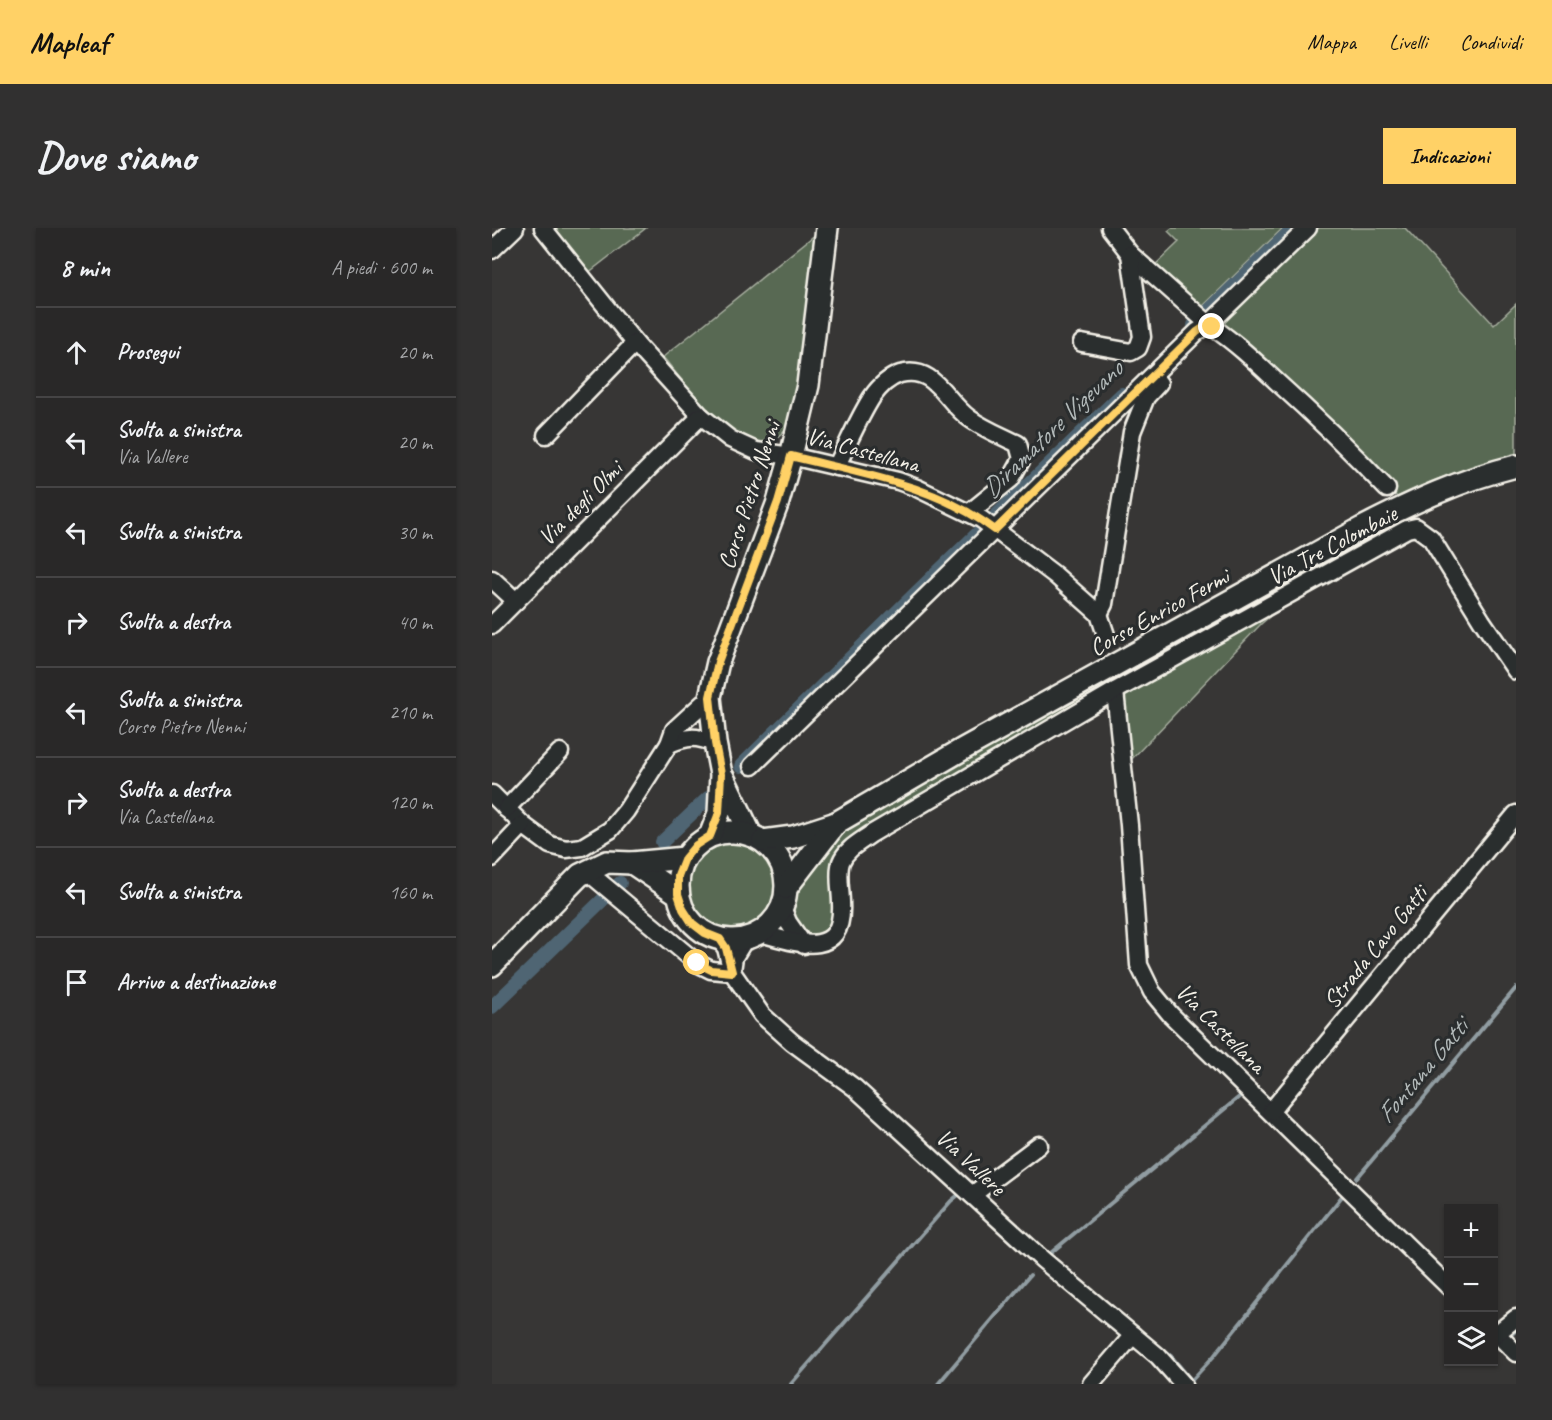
<!DOCTYPE html>
<html lang="it">
<head>
<meta charset="utf-8">
<style>
  :root { --surface:#292828; --page:#313030; --text:#f1f3f6; --muted:#a5a6a8; --line:#454445; --accent:#ffd166 }
  body { margin:0; font-family:Caveat,sans-serif; background:var(--page); color:var(--text) }
  .controls { position:absolute; right:18px; bottom:18px; display:grid; overflow:hidden; border-radius:0px; box-shadow:0 2px 4px #0004 }
  .controls button { width:54px; height:54px; display:grid; place-items:center; padding:0; border:0; border-bottom:2px solid var(--line); background:var(--surface); color:var(--text); font:30px sans-serif }
  .stop { position:absolute; width:18px; height:18px; margin:-14px; border:4px solid #ffd166; border-radius:50%; background:#fff }
  .stop.end { background:#ffd166; border-color:#fff; box-shadow:0 2px 6px #0008 }
  .list { margin:0; padding:0; list-style:none }
  h2 { display:flex; justify-content:space-between; align-items:center; height:78px; margin:0; padding:0 24px; font-size:26px }
  h2 small { font-size:20px; font-weight:400; color:var(--muted) }
  .list li { display:grid; grid-template-columns:39px 1fr auto; gap:18px; align-items:center; box-sizing:border-box; height:90px; padding:0 24px; border-top:2px solid var(--line) }
  .list b { display:block; font-size:22px; white-space:nowrap }
  .list p { margin:0; font-size:20px; white-space:nowrap; color:var(--muted) }
  .list em { font-size:20px; font-style:normal; color:var(--muted) }
  .icon { flex:none; width:33px; height:33px; fill:none; stroke:currentColor; stroke-width:2; stroke-linecap:round; stroke-linejoin:round }
  .map { position:relative; flex:none; width:1024px; height:1156px; overflow:hidden; border-radius:0px }
  header { display:flex; align-items:center; gap:36px; box-sizing:border-box; height:84px; padding:0 30px; background:var(--accent); color:#111 }
  header strong { font-size:28px }
  nav { display:flex; gap:33px; margin-inline-start:auto; font-size:21px }
  .intro { display:flex; align-items:center; justify-content:space-between; box-sizing:border-box; height:144px; padding:0 36px }
  h1 { margin:0; font-size:42px }
  .button { padding:15px 27px; border-radius:0px; background:var(--accent); color:#111; font-size:21px; font-weight:700 }
  main { display:flex; gap:36px; padding:0 36px }
  aside { flex:1; background:var(--surface); border-radius:0px; box-shadow:0 2px 4px #0004 }
  .map>svg:first-child { display:block }
  .green { fill:#586953; stroke:#a6ad9e; stroke-width:1.5 }
  .lines { fill:none; stroke-linecap:round; stroke-linejoin:round }
  .stream { stroke:#919da2; stroke-width:4 }
  .canal { stroke:#4f6573; stroke-width:14 }
  .minor-casing { stroke:#f4f1e8; stroke-width:21 }
  .major-casing { stroke:#f4f1e8; stroke-width:26 }
  .minor { stroke:#2a2d2e; stroke-width:16 }
  .major { stroke:#2a2d2e; stroke-width:21 }
  .route { stroke:#ffd166; stroke-width:8 }
  .labels { text-anchor:middle; dominant-baseline:central; stroke-width:6; stroke-linejoin:round; paint-order:stroke }
  .street-label { font-size:24px; fill:#f4f1e8; stroke:#2a2d2e }
  .water-label { font-size:26px; font-style:italic; fill:#b2b9b9; stroke:#2a2d2e }
</style>
</head>
<body>
<header>
<strong>Mapleaf</strong>
<nav><a>Mappa</a><a>Livelli</a><a>Condividi</a></nav>
</header>
<div class="intro"><h1>Dove siamo</h1><a class="button">Indicazioni</a></div>
<main>
<aside>
<h2>8 min<small>A piedi · 600 m</small></h2>
<ul class="list">
<li><svg class="icon" aria-label="ahead" viewBox="0 0 24 24"><path d="M12 20V5M6 11l6-6 6 6"/></svg><div><b>Prosegui</b></div><em>20 m</em></li>
<li><svg class="icon" aria-label="left" viewBox="0 0 24 24"><path d="M17 20v-9H6M10 6l-5 5 5 5"/></svg><div><b>Svolta a sinistra</b><p>Via Vallere</p></div><em>20 m</em></li>
<li><svg class="icon" aria-label="left" viewBox="0 0 24 24"><path d="M17 20v-9H6M10 6l-5 5 5 5"/></svg><div><b>Svolta a sinistra</b></div><em>30 m</em></li>
<li><svg class="icon" aria-label="right" viewBox="0 0 24 24"><path d="M7 20v-9h11M14 6l5 5-5 5"/></svg><div><b>Svolta a destra</b></div><em>40 m</em></li>
<li><svg class="icon" aria-label="left" viewBox="0 0 24 24"><path d="M17 20v-9H6M10 6l-5 5 5 5"/></svg><div><b>Svolta a sinistra</b><p>Corso Pietro Nenni</p></div><em>210 m</em></li>
<li><svg class="icon" aria-label="right" viewBox="0 0 24 24"><path d="M7 20v-9h11M14 6l5 5-5 5"/></svg><div><b>Svolta a destra</b><p>Via Castellana</p></div><em>120 m</em></li>
<li><svg class="icon" aria-label="left" viewBox="0 0 24 24"><path d="M17 20v-9H6M10 6l-5 5 5 5"/></svg><div><b>Svolta a sinistra</b></div><em>160 m</em></li>
<li><svg class="icon" aria-label="arrive" viewBox="0 0 24 24"><path d="M6 21V4h12l-3 4 3 4H6"/></svg><div><b>Arrivo a destinazione</b></div></li>
</ul>
</aside>
<div class="map">
<svg width="1024" height="1156" viewBox="0 0 1024 1156">
  <rect width="100%" height="100%" fill="#373635"/>
  <filter id="ink" filterUnits="userSpaceOnUse"><feTurbulence type="fractalNoise" baseFrequency=".0167" numOctaves="2"/><feDisplacementMap in="SourceGraphic" scale="12" xChannelSelector="R" yChannelSelector="G"/><feConvolveMatrix kernelMatrix="1 2 1 2 8 2 1 2 1" color-interpolation-filters="sRGB"/></filter>
  <g filter="url(#ink)">
    <g class="green">
      <polygon points="62,0 154,0 96,45"/>
      <polygon points="680,0 791,0 707,82 660,40 687,14 676,3"/>
      <path d="M821 0H913L1002 97 1024 76V226C983 237 943 250 905 269L893 255 724 96Z"/>
      <path d="M324 6 302 187C298 195 293 204 285 209 247 234 192 154 171 129Z"/>
      <polygon points="790,378 769,396 635,536 630,468"/>
      <path d="M612 456 613 463 364 610 340 697C330 707 324 710 309 703L299 680 304 662 336 614 374 590 373 587 569 477 571 480Z"/>
      <circle cx="238" cy="658" r="46"/>
    </g>
    <g class="lines">
      <g class="stream">
        <polyline points="865,950 1024,760"/>
        <polyline points="555,1028 752,865"/>
        <polyline points="1019,1107 1024,1102"/>
        <polyline points="1002,1120 1004,1118"/>
        <polyline points="670,1121 679,1128 700,1153"/>
        <polyline points="699,1153 722,1128 851,967"/>
        <polyline points="299,1156 459,973 470,964"/>
        <polyline points="446,1156 538,1047"/>
      </g>
      <g class="canal">
        <polyline points="702,97 802,0"/>
        <polyline points="249,538 424,365 630,166"/>
        <polyline points="170,614 216,570"/>
        <polyline points="0,779 128,655"/>
      </g>
      <g class="minor-casing">
        <g id="minor">
          <polyline points="51,0 143,115 209,188 238,211 264,223 299,228 406,253 425,260 489,291 563,347 607,386 614,407"/>
          <path d="M618 0 638 26 720 99C743 114 763 133 783 152 822 187 859 223 895 261"/>
          <polyline points="0,22 23,0"/>
          <polyline points="590,115 639,124 646,120 650,109 638,26"/>
          <polyline points="54,207 143,115"/>
          <path d="M344 239C356 216 366 191 380 169 387 159 396 150 408 146 443 137 453 173 477 190 492 201 510 208 526 216L530 231 519 251 477 285"/>
          <polyline points="0,351 24,373"/>
          <polyline points="607,386 612,376 640,204 654,169 667,155"/>
          <polyline points="0,397 209,188"/>
          <polyline points="623,463 637,597 647,737 660,764 679,787 957,1059"/>
          <path d="M177 516C197 508 203 508 223 515"/>
          <polyline points="260,538 705,104 717,96 816,0"/>
          <polyline points="0,566 31,597 58,617 74,621 90,619 118,602 134,583 177,516 182,502 218,469"/>
          <polyline points="14,581 68,524"/>
          <polyline points="0,630 31,597"/>
          <polyline points="103,650 205,735 219,742 240,744"/>
          <polyline points="290,679 296,694 312,717"/>
          <path d="M268 705C304 715 352 733 349 675 349 663 345 646 349 634 354 621 368 614 379 606L623 463 915 301 924 299 939 310 990 393 1024 443"/>
          <polyline points="227,711 234,720 240,744 270,787 300,814 363,860 551,1032 666,1128 691,1156"/>
          <polyline points="240,743 242,729 253,711"/>
          <polyline points="779,883 1024,586"/>
          <polyline points="480,967 547,917"/>
          <polyline points="1002,1103 1024,1125"/>
          <polyline points="1004,1106 1024,1090"/>
          <polyline points="599,1156 641,1107"/>
        </g>
      </g>
      <g class="major-casing">
        <g id="major">
          <polyline points="231,549 259,607"/>
          <circle cx="240" cy="658" r="54"/>
          <polyline points="218,608 227,585 229,546 223,515 218,469 226,434 286,274 299,228 316,157 335,0"/>
          <path d="M271 613 301 609 344 595 471 521 870 300C921 274 968 252 1024 238"/>
          <polyline points="140,635 186,666"/>
          <polyline points="294,660 344,595"/>
          <polyline points="0,737 88,647 115,634 140,635 193,630"/>
        </g>
      </g>
      <use href="#minor" class="minor"/>
      <use href="#major" class="major"/>
    </g>
  </g>
  <g class="lines" filter="url(#ink)">
    <path class="route" d="M205 735 219 742 240 744 234 720 228 711 213 705 200 695 191 681 186 666V648L193 630 204 617 218 608 227 585 229 546 223 515 218 469 226 434 286 274 299 228C370 246 444 257 503 302L705 104 717 96 720 99"/>
  </g>
  <g class="labels">
    <g class="street-label">
      <text transform="translate(371 222) rotate(15)">Via Castellana</text>
      <text transform="translate(257 267) rotate(-72)">Corso Pietro Nenni</text>
      <text transform="translate(88 275) rotate(-45)">Via degli Olmi</text>
      <text transform="translate(840 317) rotate(-28)">Via Tre Colombaie</text>
      <text transform="translate(667 384) rotate(-29)">Corso Enrico Fermi</text>
      <text transform="translate(883 719) rotate(-51)">Strada Cavo Gatti</text>
      <text transform="translate(729 800) rotate(45)">Via Castellana</text>
      <text transform="translate(479 934) rotate(43)">Via Vallere</text>
    </g>
    <g class="water-label">
      <text transform="translate(560 201) rotate(-44)">Diramatore Vigevano</text>
      <text transform="translate(930 843) rotate(-50)">Fontana Gatti</text>
    </g>
  </g>
</svg>
<div class="controls">
<button>+</button>
<button>−</button>
<button><svg class="icon" aria-label="layers" viewBox="0 0 24 24"><path d="M12 4l9 5-9 5-9-5zM3 14l9 5 9-5"/></svg></button>
</div>
<div class="stop" style="left:205px;top:735px"></div>
<div class="stop end" style="left:720px;top:99px"></div>
</div>
</main>
</body>
</html>
